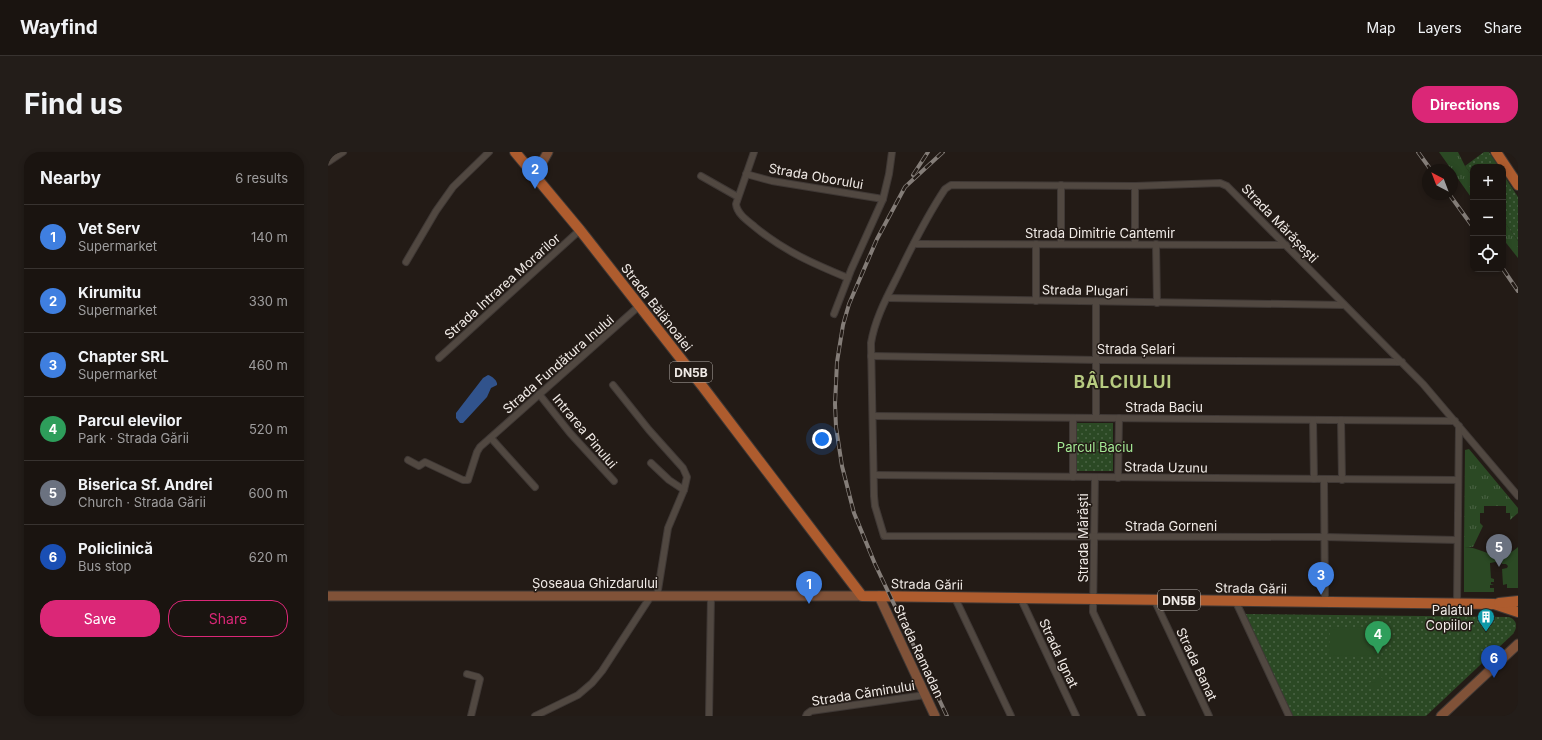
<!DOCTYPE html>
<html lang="en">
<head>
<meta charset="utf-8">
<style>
  :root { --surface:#1a1410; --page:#231d19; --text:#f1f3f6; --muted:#9f9e9f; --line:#383330; --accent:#db2777 }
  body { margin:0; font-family:Inter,sans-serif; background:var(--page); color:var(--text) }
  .controls { position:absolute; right:12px; top:12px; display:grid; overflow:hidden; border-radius:8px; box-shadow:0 2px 6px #0003 }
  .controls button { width:36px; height:36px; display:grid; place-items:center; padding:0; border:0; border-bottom:1px solid var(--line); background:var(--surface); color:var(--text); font:20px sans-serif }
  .compass { position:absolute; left:1094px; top:12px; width:36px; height:36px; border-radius:50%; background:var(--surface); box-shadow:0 2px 6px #0003; rotate:318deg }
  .you { position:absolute; left:494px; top:287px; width:14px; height:14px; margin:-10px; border:3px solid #fff; border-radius:50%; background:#1a73e8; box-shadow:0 0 0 6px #1a73e833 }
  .badge { display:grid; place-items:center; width:26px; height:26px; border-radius:50%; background:var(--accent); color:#fff; font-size:13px; font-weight:700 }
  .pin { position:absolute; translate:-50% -33px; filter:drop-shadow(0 1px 2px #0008) }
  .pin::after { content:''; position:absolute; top:21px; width:14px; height:12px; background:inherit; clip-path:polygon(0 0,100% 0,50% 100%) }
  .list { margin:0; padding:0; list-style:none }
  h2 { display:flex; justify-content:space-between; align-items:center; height:52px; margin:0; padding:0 16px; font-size:17px }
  h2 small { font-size:13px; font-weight:400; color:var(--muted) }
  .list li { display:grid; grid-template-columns:26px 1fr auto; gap:12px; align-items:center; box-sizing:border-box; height:64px; padding:0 16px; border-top:1px solid var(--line) }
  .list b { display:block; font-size:15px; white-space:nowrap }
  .list p { margin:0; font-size:13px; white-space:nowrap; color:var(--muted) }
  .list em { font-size:13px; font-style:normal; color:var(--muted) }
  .actions { display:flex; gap:8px; padding:12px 16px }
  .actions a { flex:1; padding:9px 0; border:1px solid var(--accent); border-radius:16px; text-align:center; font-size:14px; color:var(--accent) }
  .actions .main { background:var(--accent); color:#fff }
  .icon { flex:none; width:22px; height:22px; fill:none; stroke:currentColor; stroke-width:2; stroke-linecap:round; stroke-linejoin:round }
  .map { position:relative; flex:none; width:1190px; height:564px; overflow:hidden; border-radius:16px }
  header { display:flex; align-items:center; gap:24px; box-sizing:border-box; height:56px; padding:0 20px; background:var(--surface); border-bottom:1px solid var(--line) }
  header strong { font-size:19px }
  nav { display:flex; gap:22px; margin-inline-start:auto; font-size:14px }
  .intro { display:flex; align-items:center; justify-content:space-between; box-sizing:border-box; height:96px; padding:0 24px }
  h1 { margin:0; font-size:28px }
  .button { padding:10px 18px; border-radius:16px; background:var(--accent); color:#fff; font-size:14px; font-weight:700 }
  main { display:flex; gap:24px; padding:0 24px }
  aside { flex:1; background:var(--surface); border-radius:16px; box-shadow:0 2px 6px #0003 }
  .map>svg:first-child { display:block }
  .grass { fill:url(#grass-tufts) }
  .park { fill:url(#park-dots) }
  .garden { fill:#2b4924 }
  .water { fill:#31538c }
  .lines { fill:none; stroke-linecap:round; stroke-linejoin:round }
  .street-casing { stroke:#3f3835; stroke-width:8 }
  .secondary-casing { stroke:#3f3835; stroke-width:11 }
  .primary-casing { stroke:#3f3835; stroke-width:12 }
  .street { stroke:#514841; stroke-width:6 }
  .secondary { stroke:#805238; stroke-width:9 }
  .primary { stroke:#ae5c2e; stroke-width:10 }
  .rail-casing { stroke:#847d78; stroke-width:4 }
  .rail { stroke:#231b16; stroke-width:2.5; stroke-dasharray:8; stroke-linecap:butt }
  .labels { text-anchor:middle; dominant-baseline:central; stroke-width:3; stroke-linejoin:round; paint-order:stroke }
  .shield { fill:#231b16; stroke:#b3ada8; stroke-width:1 }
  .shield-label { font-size:12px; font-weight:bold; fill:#f1ebe7 }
  .street-label { font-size:13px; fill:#f1ebe7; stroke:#231b16 }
  .park-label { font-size:13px; fill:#a4e995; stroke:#231b16 }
  .poi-label { font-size:13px; fill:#f1ebe7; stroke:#231b16; text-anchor:end }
  .district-label { font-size:17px; font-weight:bold; letter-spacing:1px; fill:#b7cb81; stroke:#231b16 }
</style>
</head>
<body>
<header>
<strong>Wayfind</strong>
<nav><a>Map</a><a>Layers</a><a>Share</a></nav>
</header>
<div class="intro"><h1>Find us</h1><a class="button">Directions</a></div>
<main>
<aside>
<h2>Nearby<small>6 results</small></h2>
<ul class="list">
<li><span class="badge" style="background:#3f7fe0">1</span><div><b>Vet Serv</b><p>Supermarket</p></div><em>140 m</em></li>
<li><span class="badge" style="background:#3f7fe0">2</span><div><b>Kirumitu</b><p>Supermarket</p></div><em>330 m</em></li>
<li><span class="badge" style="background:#3f7fe0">3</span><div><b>Chapter SRL</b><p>Supermarket</p></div><em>460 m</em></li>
<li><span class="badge" style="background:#2e9e5b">4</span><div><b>Parcul elevilor</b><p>Park · Strada Gării</p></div><em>520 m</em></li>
<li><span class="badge" style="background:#6b7280">5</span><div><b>Biserica Sf. Andrei</b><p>Church · Strada Gării</p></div><em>600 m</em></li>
<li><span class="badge" style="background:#1a4fb4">6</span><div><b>Policlinică</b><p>Bus stop</p></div><em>620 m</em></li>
</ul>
<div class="actions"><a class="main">Save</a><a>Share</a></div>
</aside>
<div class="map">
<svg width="1190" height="564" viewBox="0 0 1190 564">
  <defs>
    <pattern id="grass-tufts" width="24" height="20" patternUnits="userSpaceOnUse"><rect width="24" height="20" fill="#2b4924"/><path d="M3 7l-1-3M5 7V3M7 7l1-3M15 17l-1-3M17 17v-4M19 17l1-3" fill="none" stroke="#4a6344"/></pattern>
    <pattern id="park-dots" width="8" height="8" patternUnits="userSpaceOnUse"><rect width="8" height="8" fill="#2b4924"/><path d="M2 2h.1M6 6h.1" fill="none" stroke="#4a6344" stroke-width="1.8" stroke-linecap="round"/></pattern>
  </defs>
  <rect width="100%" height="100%" fill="#231b16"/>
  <g class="grass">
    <polygon points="1111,0 1130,0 1137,14 1145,25 1145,48"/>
    <polygon points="1175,68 1190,89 1190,106 1175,87"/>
    <polygon points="1141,297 1190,356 1190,361 1182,368 1182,361 1178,361 1178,354 1156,354 1156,361 1152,361 1152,371 1155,374 1145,395 1136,395 1137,298"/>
  </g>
  <g class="park">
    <polygon points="1156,0 1161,0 1171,15 1145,15 1145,25 1137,14"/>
    <polygon points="1175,22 1190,45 1190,89 1175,68"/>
    <rect x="749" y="271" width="36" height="48"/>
    <path d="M917 462 1181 465C1189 468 1190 475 1185 482L1098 564H965Z"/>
  </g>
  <g class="garden">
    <path d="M1136 395C1157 395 1169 414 1190 395V436H1179V432L1175 433 1174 417 1179 416 1180 414 1178 412H1174L1173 409 1162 411 1163 426 1166 427V430H1163V432L1166 433H1162V436H1166V440H1136Z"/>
    <polygon points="1002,475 1054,476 1053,504 1001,503"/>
    <polygon points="1055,525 1054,532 1049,537 1042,537 1038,532 1043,530 1047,531 1049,527"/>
  </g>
  <path class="water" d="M160 223C164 224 170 229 169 233L163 236 159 245 135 271H132L128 266V261L155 226Z"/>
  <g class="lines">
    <g class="street-casing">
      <g id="street">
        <path d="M426 0 408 52C409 62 420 69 427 75 456 99 486 112 520 126"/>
        <polyline points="0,10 15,0"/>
        <polyline points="418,22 444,29 555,47"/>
        <polyline points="373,24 410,45"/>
        <polyline points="733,33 733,91"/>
        <polyline points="807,34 807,91"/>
        <polyline points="586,92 958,93"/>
        <polyline points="828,92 829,151"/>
        <polyline points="78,110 108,59 125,35 161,0"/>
        <polyline points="559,146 1016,153"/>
        <polyline points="708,149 708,92"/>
        <polyline points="506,162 523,118 555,47 561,22 564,0"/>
        <polyline points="543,204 769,208 1074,210"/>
        <polyline points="111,206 252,78"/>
        <polyline points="285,233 321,278 355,316 359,325 356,338 340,376 329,444"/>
        <polyline points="211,242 242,281 286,329"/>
        <polyline points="545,264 1127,269"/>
        <polyline points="768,266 768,149"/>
        <polyline points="985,268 986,327"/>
        <polyline points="1013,268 1014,328"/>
        <polyline points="163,286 207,335"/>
        <polyline points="80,308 91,314 97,310 135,328 140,328 149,300 152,295 311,154"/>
        <polyline points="323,311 341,328 356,338"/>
        <polyline points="546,323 1130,328"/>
        <polyline points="745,325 745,266"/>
        <polyline points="767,325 765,460 814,564"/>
        <polyline points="790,326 791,266"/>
        <polyline points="996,328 997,450"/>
        <path d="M1129 388 997 385 556 384 547 354 546 344 543 191C547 166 560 143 571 121 585 92 599 64 617 37L623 33 807 34 892 31 899 34 1095 232 1190 344"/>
        <polyline points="627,446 683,564"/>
        <polyline points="693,447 748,564"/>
        <polyline points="826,447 881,564"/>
        <polyline points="907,448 961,564"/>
        <polyline points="1129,451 1131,274"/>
        <polyline points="139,522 150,525 152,527 143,564"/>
        <polyline points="207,564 250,543 264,531 274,519 323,444"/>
        <polyline points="381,564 383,444"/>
        <polyline points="478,564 479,562 483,559 597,543"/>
      </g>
    </g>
    <g class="secondary-casing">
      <g id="secondary">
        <polyline points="207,23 220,0"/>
        <polyline points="0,444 534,444"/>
        <polyline points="551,444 607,564"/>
        <polyline points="1113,564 1190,492"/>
      </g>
    </g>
    <g class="primary-casing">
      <g id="primary">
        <polyline points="187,0 252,78 375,235 534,444 1166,452 1190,460"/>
        <polyline points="1168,0 1190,33"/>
        <polyline points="1171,451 1190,449"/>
      </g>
    </g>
    <use href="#street" class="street"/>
    <use href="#secondary" class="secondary"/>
    <use href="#primary" class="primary"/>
    <g class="rail-casing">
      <g id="rail">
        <polyline points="615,0 577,35 549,87 521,152 515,173 509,210 507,252 508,275 514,314 526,361 547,412 619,564"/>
        <polyline points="1090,0 1103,18"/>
        <polyline points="585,23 600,0"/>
        <polyline points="1121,42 1145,75"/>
        <polyline points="1175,117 1190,139"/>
      </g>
    </g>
    <use href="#rail" class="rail"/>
  </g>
  <defs>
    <g id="building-pin" transform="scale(0.9)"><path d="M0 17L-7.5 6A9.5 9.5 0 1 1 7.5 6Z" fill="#0f9aa8" stroke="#231b16"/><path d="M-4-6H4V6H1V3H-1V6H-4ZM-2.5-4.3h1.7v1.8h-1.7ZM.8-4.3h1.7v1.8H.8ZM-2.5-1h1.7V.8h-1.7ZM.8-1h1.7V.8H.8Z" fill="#fff"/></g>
  </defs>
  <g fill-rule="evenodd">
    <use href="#building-pin" x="1158" y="465"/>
  </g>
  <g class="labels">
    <g class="shield">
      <rect x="342" y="210" width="42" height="20" rx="3"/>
      <rect x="830" y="438" width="42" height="20" rx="3"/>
    </g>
    <g class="shield-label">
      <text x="363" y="220">DN5B</text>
      <text x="851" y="448">DN5B</text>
    </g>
    <g class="street-label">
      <text transform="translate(488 24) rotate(10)">Strada Oborului</text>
      <text transform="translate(952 71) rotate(46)">Strada Mărășești</text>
      <text x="772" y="81">Strada Dimitrie Cantemir</text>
      <text transform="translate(174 134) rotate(-42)">Strada Intrarea Morarilor</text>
      <text transform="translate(757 138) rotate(1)">Strada Plugari</text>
      <text transform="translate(329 155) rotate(52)">Strada Bălănoaiei</text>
      <text x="808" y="197">Strada Șelari</text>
      <text transform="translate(230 212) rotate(-41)">Strada Fundătura Inului</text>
      <text x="836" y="255">Strada Baciu</text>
      <text transform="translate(257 279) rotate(50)">Intrarea Pinului</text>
      <text transform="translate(838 315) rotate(1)">Strada Uzunu</text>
      <text x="843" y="374">Strada Gorneni</text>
      <text transform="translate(755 386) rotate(-90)">Strada Mărăști</text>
      <text x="267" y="431">Șoseaua Ghizdarului</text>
      <text transform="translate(599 432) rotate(1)">Strada Gării</text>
      <text transform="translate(923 436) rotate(1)">Strada Gării</text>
      <text transform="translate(591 499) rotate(65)">Strada Ramadan</text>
      <text transform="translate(731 501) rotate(65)">Strada Ignat</text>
      <text transform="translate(869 512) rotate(65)">Strada Banat</text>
      <text transform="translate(535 541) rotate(-9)">Strada Căminului</text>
    </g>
    <g class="park-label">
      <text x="767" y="295">Parcul Baciu</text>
    </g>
    <g class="poi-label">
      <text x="1145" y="458">Palatul<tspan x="1145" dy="15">Copiilor</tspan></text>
    </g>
    <g class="district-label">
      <text x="795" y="230">BÂLCIULUI</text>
    </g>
  </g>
</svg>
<div class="controls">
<button>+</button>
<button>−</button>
<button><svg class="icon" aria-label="locate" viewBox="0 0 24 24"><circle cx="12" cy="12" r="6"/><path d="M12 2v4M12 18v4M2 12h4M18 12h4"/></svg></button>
</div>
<svg class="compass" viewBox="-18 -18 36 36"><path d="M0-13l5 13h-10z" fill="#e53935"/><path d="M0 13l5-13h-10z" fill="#9f9e9f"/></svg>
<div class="you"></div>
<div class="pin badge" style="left:481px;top:452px;background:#3f7fe0">1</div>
<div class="pin badge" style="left:207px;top:37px;background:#3f7fe0">2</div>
<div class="pin badge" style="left:993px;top:443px;background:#3f7fe0">3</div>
<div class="pin badge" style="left:1050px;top:502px;background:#2e9e5b">4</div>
<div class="pin badge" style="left:1171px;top:415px;background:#6b7280">5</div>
<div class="pin badge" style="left:1166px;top:526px;background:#1a4fb4">6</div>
</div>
</main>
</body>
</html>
